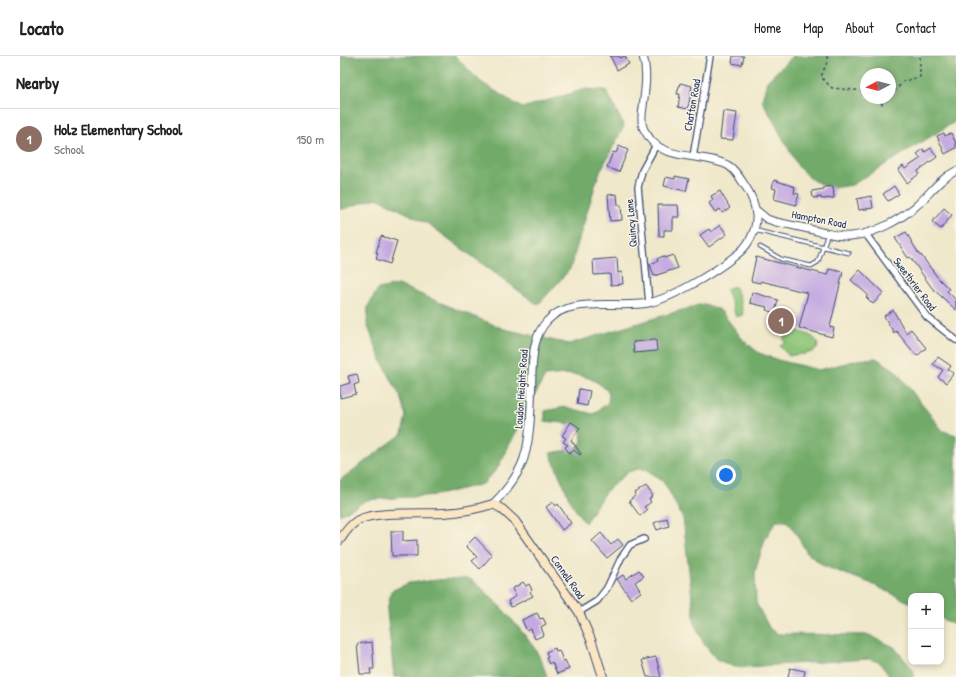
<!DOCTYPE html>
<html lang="en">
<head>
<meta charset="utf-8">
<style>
  :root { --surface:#fff; --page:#f2f2f2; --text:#202124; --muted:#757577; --line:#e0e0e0; --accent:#c8321e }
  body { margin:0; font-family:"Patrick Hand",sans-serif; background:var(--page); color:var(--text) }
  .controls { position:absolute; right:12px; bottom:12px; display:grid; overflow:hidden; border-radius:8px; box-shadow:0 2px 6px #0003 }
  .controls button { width:36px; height:36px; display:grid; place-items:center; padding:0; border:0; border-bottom:1px solid var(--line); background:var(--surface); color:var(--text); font:20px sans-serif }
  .compass { position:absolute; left:520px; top:12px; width:36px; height:36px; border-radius:50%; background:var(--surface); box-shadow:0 2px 6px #0003; rotate:263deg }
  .you { position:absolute; left:386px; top:419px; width:14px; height:14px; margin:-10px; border:3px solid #fff; border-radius:50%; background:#1a73e8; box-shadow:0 0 0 6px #1a73e833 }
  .badge { display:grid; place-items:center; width:26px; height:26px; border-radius:50%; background:var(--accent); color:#fff; font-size:13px; font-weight:700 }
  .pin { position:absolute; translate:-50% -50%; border:2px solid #fff; box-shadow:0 1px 4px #0006 }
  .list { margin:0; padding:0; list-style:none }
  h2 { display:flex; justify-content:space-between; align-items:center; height:52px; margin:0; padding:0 16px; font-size:17px }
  h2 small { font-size:13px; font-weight:400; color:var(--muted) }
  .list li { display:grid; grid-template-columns:26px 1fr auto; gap:12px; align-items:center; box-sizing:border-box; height:60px; padding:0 16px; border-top:1px solid var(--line) }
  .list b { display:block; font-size:15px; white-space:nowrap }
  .list p { margin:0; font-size:13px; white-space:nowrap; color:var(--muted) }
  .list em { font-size:13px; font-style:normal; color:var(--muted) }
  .map { position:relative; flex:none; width:616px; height:621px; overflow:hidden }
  header { display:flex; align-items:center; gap:24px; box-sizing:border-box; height:56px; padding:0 20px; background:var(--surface); border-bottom:1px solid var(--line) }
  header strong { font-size:19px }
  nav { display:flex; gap:22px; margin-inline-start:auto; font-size:14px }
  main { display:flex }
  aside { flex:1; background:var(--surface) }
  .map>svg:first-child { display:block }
  .green { fill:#8ec679; stroke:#547a6c }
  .forest { fill:#72ab69; stroke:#466d64; fill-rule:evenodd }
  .building { fill:#c4aae1 }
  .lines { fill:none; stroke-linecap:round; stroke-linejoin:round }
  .service-casing { stroke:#3b4b6e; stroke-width:5 }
  .minor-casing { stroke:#3b4b6e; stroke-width:8 }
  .tertiary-casing { stroke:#3b4b6e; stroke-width:9 }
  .secondary-casing { stroke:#3b4b6e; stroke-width:10 }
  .path { stroke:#3b4b6e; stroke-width:1.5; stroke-dasharray:3 3; stroke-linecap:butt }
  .service { stroke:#fff; stroke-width:3 }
  .minor { stroke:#fff; stroke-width:5.5 }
  .tertiary { stroke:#fff; stroke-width:7 }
  .secondary { stroke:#fbe6c4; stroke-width:8 }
  .labels { text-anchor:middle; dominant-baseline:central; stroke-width:3; stroke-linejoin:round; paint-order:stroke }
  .street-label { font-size:11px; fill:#1b2f5e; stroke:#fcf5e5 }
</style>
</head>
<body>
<header>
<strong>Locato</strong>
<nav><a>Home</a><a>Map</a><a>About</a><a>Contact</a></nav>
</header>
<main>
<aside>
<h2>Nearby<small></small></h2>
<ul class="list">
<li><span class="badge" style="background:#8d6e63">1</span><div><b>Holz Elementary School</b><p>School</p></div><em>150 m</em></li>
</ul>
</aside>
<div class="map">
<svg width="616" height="621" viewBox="0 0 616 621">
  <rect width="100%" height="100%" fill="#fcf5e5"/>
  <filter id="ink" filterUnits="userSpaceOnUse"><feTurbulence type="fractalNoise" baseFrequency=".025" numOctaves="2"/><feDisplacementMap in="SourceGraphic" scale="8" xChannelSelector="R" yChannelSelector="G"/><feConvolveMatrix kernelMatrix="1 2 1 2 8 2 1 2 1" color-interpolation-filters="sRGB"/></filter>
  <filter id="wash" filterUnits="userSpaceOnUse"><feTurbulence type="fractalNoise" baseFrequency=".012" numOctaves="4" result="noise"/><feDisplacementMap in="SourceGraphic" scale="16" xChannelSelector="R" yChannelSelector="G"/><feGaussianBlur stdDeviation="0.9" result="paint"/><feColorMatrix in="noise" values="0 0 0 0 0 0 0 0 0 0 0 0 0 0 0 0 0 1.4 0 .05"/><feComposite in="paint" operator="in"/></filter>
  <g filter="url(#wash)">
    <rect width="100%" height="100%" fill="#efe8ca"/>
    <g class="green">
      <polygon points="394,230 399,240 403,257 402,259 396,261 390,242 387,239 387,233"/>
      <path d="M449 272C458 276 482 279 477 293 468 300 458 297 449 300L440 290 446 286 443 284Z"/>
    </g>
    <g class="forest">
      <polygon points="0,0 115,0 141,26 182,52 246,33 266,34 284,70 258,120 230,213 198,249 90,169 37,142 0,154"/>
      <path d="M453 0H616V65L512 129 492 132 474 125 459 112 422 44 427 25ZM526 18H550V42H526Z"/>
      <path d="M58 229 164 273 229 288 362 248 380 254 404 285 419 297 438 304 479 314 517 304 536 302 555 314 603 375 616 379V570L601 562V540H571V547L530 527 484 510 467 497 453 472 446 465H436L425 483 415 516 416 547 430 573 438 578 529 579 554 591 574 615V621H550L539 606 529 603 405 611H394L376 603 364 588 355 569 343 462 324 426 308 415 298 413 288 416 265 436 245 467 232 449 210 397 236 393 242 385 241 374 233 368 205 365V355L225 351 253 358 268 347 269 337C251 316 230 317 205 320L157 413 143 428 97 439 27 444 0 459V424L62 378 66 360 60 340 41 304 27 268 28 250 38 233Z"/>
      <path d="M107 523C113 523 123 521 129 523 142 527 186 579 195 593 200 601 204 611 207 621H54L47 555 51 535 69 527Z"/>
    </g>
    <g id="blocks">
      <g class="building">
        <polygon points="270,0 279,0 280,2 285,0 289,8 277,14"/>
        <polygon points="393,0 404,0 402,9 392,7"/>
        <polygon points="340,27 352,30 348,53 338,51 340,38 337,38"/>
        <polygon points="383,55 397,57 393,84 380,83"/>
        <polygon points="604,77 605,80 611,77 616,87 616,92 605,98 597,80"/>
        <polygon points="279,90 288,94 279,116 267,111 273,96 276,97"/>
        <polygon points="591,92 597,101 578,115 579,118 567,127 558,114 563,110 565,113 581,102 577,98 583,93 585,96"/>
        <polygon points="335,120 349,123 346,135 324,130 326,121 335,123"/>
        <polygon points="434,124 455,131 454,137 459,138 456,149 434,143 436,133 432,132"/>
        <polygon points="493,130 494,142 481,143 481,141 473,142 472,135 484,133 484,131"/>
        <polygon points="554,130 559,138 548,145 543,138"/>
        <polygon points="380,135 390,152 382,157 380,153 375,156 369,147 373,144 371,140"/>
        <polygon points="277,138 278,149 281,149 282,164 270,165 268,139"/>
        <polygon points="531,140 533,152 519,154 517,143"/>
        <polygon points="318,149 338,149 339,161 333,161 333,174 324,174 324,180 319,180"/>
        <polygon points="604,152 612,159 601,173 592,166"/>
        <polygon points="380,169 387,178 369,191 360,179 369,173 371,176"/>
        <polygon points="566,176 580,200 581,199 598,222 609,233 607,235 616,244 616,254 592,232 570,201 568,202 555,182"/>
        <polygon points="41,180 57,185 50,208 36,203 38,197 36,197"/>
        <polygon points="333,199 338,212 314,220 310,208 318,205 317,203 323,200 324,202"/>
        <polygon points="416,201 487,219 489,213 503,216 490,271 494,272 492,281 459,272 468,237 421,225 420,227 411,225"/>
        <polygon points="277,202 278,217 282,216 283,228 271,229 270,218 254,219 253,204"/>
        <polygon points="520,214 543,237 533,248 526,241 528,239 511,224"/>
        <polygon points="412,236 438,244 435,257 426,254 427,251 410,247"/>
        <polygon points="553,254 566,277 571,273 586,292 577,300 556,275 554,277 544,260"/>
        <polygon points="316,284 317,295 294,297 293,286"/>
        <polygon points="598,301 611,310 608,314 614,317 606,327 598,321 603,314 593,308"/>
        <polygon points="17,318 19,327 14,329 16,338 0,342 0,330 10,327 8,320"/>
        <polygon points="239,333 250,335 247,350 237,348"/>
        <polygon points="231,366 240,372 231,384 241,398 240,399 233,394 229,397 225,391 228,389 223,386 226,382 222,380"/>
        <polygon points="306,430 313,440 309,443 311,446 304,451 307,454 300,460 289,445 296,439 295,437"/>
        <polygon points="213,446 216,450 218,448 231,467 222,474 206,451"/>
        <polygon points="327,462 329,470 317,474 314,467"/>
        <polygon points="51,475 63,475 63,485 77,484 77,500 52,500"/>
        <polygon points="261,477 271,489 278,483 283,489 267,502 252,485"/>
        <polygon points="135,481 152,499 140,513 132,505 137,501 126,490"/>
        <polygon points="299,514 304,520 295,526 301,536 291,543 277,523 283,519 286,523"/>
        <polygon points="183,526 186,530 189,528 192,534 190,536 193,540 171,551 168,545 176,540 172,533"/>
        <polygon points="197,557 200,563 203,562 206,568 201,571 204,579 195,583 191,573 187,575 182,564"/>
        <polygon points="32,586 34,613 30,613 31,618 20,618 17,588"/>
        <polygon points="215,592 216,595 219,594 223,605 225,604 229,613 217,618 212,606 209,608 206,602 208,601 206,596"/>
        <polygon points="316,601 321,621 307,621 302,604"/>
        <polygon points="450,612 465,615 464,621 448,621"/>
      </g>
    </g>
  </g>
  <g filter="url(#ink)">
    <use href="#blocks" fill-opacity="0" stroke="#3b4b6e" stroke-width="1"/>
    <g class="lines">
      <g class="service-casing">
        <g id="service">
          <polyline points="414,174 509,197"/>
          <polyline points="420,191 441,203 471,210 478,206 488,177"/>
        </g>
      </g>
      <g class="minor-casing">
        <g id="minor">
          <polyline points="353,101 370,0"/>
          <polyline points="525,177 587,261 616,284"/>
          <polyline points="309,247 298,131 302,115 316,89"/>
          <polyline points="239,556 257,545 267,532 281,502 290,489 304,483"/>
        </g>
      </g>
      <g class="tertiary-casing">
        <g id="tertiary">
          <path d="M416 154 427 163 436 166C451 169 466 172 481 176 491 178 501 181 511 180 534 178 558 165 575 151 589 139 599 123 616 115"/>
          <path d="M153 448C164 437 174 425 181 410 192 387 191 342 192 316 193 298 194 279 207 265 230 239 278 253 308 247 333 242 375 216 395 200 408 191 417 175 416 159 415 147 411 138 404 128 400 122 396 115 389 110 366 97 327 105 310 83 308 79 304 75 303 71 301 65 302 57 303 51 305 34 308 17 303 0"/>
        </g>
      </g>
      <g class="secondary-casing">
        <path id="secondary" d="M0 484C5 476 10 469 18 464 37 455 82 458 104 457 121 456 137 453 153 448L162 453 175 465 239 556 252 586 263 621"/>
      </g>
      <g class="path">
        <polyline points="487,0 487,6 481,21 492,32 526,35"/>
        <polyline points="550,40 564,25 580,21 580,0"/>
        <polyline points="537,42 542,48 548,42"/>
      </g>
      <use href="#service" class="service"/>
      <use href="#minor" class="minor"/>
      <use href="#tertiary" class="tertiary"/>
      <use href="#secondary" class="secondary"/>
    </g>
  </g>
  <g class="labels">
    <g class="street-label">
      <text transform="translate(352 49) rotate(-80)">Chafton Road</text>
      <text transform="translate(479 163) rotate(11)">Hampton Road</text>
      <text transform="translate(291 167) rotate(-95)">Quincy Lane</text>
      <text transform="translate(575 228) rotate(53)">Sweetbrier Road</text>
      <text transform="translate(181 333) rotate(-86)">Loudon Heights Road</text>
      <text transform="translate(228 521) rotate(55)">Connell Road</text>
    </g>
  </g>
</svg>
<div class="controls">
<button>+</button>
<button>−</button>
</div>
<svg class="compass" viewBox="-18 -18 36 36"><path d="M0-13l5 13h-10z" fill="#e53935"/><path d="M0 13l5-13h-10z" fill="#757577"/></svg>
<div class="you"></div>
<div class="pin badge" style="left:441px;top:265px;background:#8d6e63">1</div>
</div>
</main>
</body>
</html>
